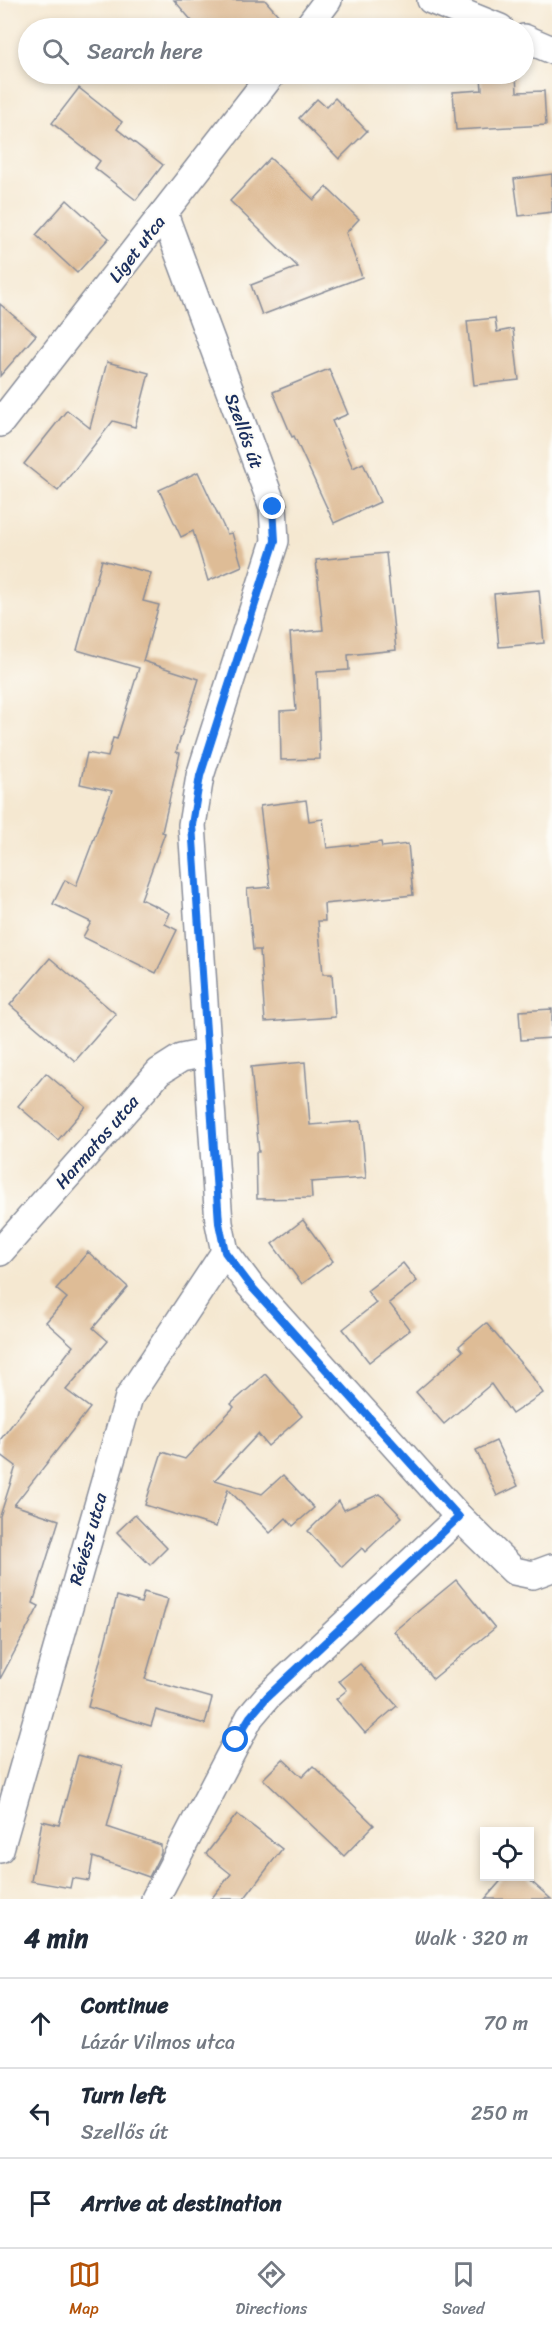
<!DOCTYPE html>
<html lang="en">
<head>
<meta charset="utf-8">
<style>
  :root { --surface:#fff; --page:#f2f2f3; --text:#1f2937; --muted:#747a83; --line:#e0e1e3; --accent:#b45309 }
  body { margin:0; font-family:Sriracha,sans-serif; background:var(--page); color:var(--text) }
  .controls { position:absolute; right:18px; bottom:18px; display:grid; overflow:hidden; border-radius:0px; box-shadow:0 3px 9px #0003 }
  .controls button { width:54px; height:54px; display:grid; place-items:center; padding:0; border:0; border-bottom:2px solid var(--line); background:var(--surface); color:var(--text); font:30px sans-serif }
  .stop { position:absolute; width:18px; height:18px; margin:-14px; border:4px solid #1a73e8; border-radius:50%; background:#fff }
  .stop.end { background:#1a73e8; border-color:#fff; box-shadow:0 2px 6px #0008 }
  .list { margin:0; padding:0; list-style:none }
  h2 { display:flex; justify-content:space-between; align-items:center; height:78px; margin:0; padding:0 24px; font-size:26px }
  h2 small { font-size:20px; font-weight:400; color:var(--muted) }
  .list li { display:grid; grid-template-columns:39px 1fr auto; gap:18px; align-items:center; box-sizing:border-box; height:90px; padding:0 24px; border-top:2px solid var(--line) }
  .list b { display:block; font-size:22px; white-space:nowrap }
  .list p { margin:0; font-size:20px; white-space:nowrap; color:var(--muted) }
  .list em { font-size:20px; font-style:normal; color:var(--muted) }
  .icon { flex:none; width:33px; height:33px; fill:none; stroke:currentColor; stroke-width:2; stroke-linecap:round; stroke-linejoin:round }
  .map { position:relative; flex:none; width:552px; height:1899px; overflow:hidden }
  .search { position:absolute; background:var(--surface); box-shadow:0 3px 9px #0003; left:18px; right:18px; top:18px; height:66px; display:flex; align-items:center; gap:15px; box-sizing:border-box; padding:0 21px; border-radius:33px; color:var(--muted); font-size:22px }
  .sheet { height:348px; background:var(--surface) }
  nav { display:flex; justify-content:space-around; align-items:center; box-sizing:border-box; height:84px; border-top:2px solid var(--line); background:var(--surface); font-size:16px; color:var(--muted) }
  nav a { display:grid; justify-items:center; gap:3px }
  nav .on { color:var(--accent) }
  .map>svg:first-child { display:block }
  .building { fill:#debc96 }
  .lines { fill:none; stroke-linecap:round; stroke-linejoin:round }
  .street-casing { stroke:#888c98; stroke-width:30 }
  .street { stroke:#fff; stroke-width:27 }
  .route { stroke:#1a73e8; stroke-width:8 }
  .labels { text-anchor:middle; dominant-baseline:central; stroke-width:4.5; stroke-linejoin:round; paint-order:stroke }
  .street-label { font-size:18px; fill:#1b2f5e; stroke:#fdfcf7 }
</style>
</head>
<body>
<div class="map">
<svg width="552" height="1899" viewBox="0 0 552 1899">
  <rect width="100%" height="100%" fill="#fdfcf7"/>
  <filter id="ink" filterUnits="userSpaceOnUse"><feTurbulence type="fractalNoise" baseFrequency=".0167" numOctaves="2"/><feDisplacementMap in="SourceGraphic" scale="12" xChannelSelector="R" yChannelSelector="G"/><feConvolveMatrix kernelMatrix="1 2 1 2 8 2 1 2 1" color-interpolation-filters="sRGB"/></filter>
  <filter id="wash" filterUnits="userSpaceOnUse"><feTurbulence type="fractalNoise" baseFrequency=".008" numOctaves="4" result="noise"/><feDisplacementMap in="SourceGraphic" scale="24" xChannelSelector="R" yChannelSelector="G"/><feGaussianBlur stdDeviation="1.35" result="paint"/><feColorMatrix in="noise" values="0 0 0 0 0 0 0 0 0 0 0 0 0 0 0 0 0 1.4 0 .05"/><feComposite in="paint" operator="in"/></filter>
  <g filter="url(#wash)">
    <rect width="100%" height="100%" fill="#f5e8d1"/>
    <g id="blocks">
      <g class="building">
        <polygon points="174,0 265,0 279,16 264,28 198,28"/>
        <polygon points="516,75 517,92 544,91 546,125 456,130 453,92 482,90 481,77"/>
        <polygon points="79,88 122,122 117,129 163,165 136,200 95,168 100,161 52,123"/>
        <polygon points="335,98 367,131 339,159 299,118 317,99 326,107"/>
        <polygon points="270,158 314,200 326,187 359,219 346,233 362,277 262,315 251,285 298,267 230,201"/>
        <polygon points="552,174 552,212 519,216 514,179"/>
        <polygon points="67,200 109,238 77,273 36,235"/>
        <polygon points="0,304 36,335 0,376"/>
        <polygon points="495,318 497,332 513,329 519,380 474,385 467,321"/>
        <polygon points="107,362 149,373 135,427 113,421 58,491 24,464 67,410 90,428"/>
        <polygon points="329,369 348,414 332,421 353,468 363,463 380,502 334,523 294,436 292,437 273,392"/>
        <polygon points="198,472 227,534 232,533 242,566 208,581 193,531 181,537 159,490"/>
        <polygon points="386,553 396,650 348,655 349,670 317,672 320,759 281,760 280,711 296,710 290,633 323,630 316,560"/>
        <polygon points="102,560 151,573 143,601 159,605 143,661 199,679 176,752 180,753 162,832 165,833 141,899 170,913 165,924 177,930 156,973 83,937 91,922 53,904 65,880 76,886 112,791 80,784 87,753 108,757 113,738 117,739 139,668 77,650"/>
        <polygon points="539,590 544,643 499,647 494,594"/>
        <polygon points="306,800 309,821 323,819 327,848 381,842 382,847 408,844 413,895 324,904 325,921 318,921 323,974 332,974 335,1017 265,1022 260,950 253,950 247,889 270,887 260,806"/>
        <polygon points="50,958 116,1014 75,1061 10,1005"/>
        <polygon points="552,1009 552,1038 521,1040 519,1011"/>
        <polygon points="305,1062 310,1125 361,1121 366,1178 311,1182 312,1198 257,1199 256,1152 259,1152 251,1067"/>
        <polygon points="46,1073 86,1107 58,1140 18,1106"/>
        <polygon points="303,1220 333,1261 302,1284 272,1244"/>
        <polygon points="88,1252 128,1287 93,1328 108,1341 66,1390 90,1408 14,1505 59,1520 33,1603 39,1606 0,1679 0,1516 16,1466 0,1454 0,1440 73,1346 46,1322 67,1298 56,1289"/>
        <polygon points="403,1263 417,1281 389,1303 410,1330 369,1362 343,1329 376,1303 367,1291"/>
        <polygon points="486,1323 531,1375 543,1393 512,1414 491,1384 444,1424 416,1392 463,1351 459,1346"/>
        <polygon points="265,1374 302,1416 268,1446 258,1434 215,1480 262,1494 283,1475 314,1508 293,1526 286,1518 270,1533 228,1489 216,1527 145,1505 162,1452 185,1459 234,1407 231,1404"/>
        <polygon points="496,1441 518,1486 497,1496 476,1450"/>
        <polygon points="380,1494 402,1517 365,1552 362,1548 342,1567 308,1531 339,1501 344,1510"/>
        <polygon points="135,1515 167,1548 150,1565 117,1532"/>
        <polygon points="456,1580 495,1628 433,1679 394,1631"/>
        <polygon points="144,1592 168,1599 145,1679 212,1698 205,1724 156,1710 151,1726 88,1707 117,1596 141,1603"/>
        <polygon points="360,1664 397,1706 365,1733 336,1699 347,1690 339,1681"/>
        <polygon points="78,1755 123,1767 107,1827 161,1845 161,1853 149,1877 93,1857 89,1881 72,1878 70,1888 31,1881 42,1821 59,1825"/>
        <polygon points="283,1759 302,1777 313,1766 374,1825 344,1856 263,1779"/>
        <polygon points="237,1814 282,1849 244,1899 211,1899 231,1874 206,1854"/>
        <polygon points="505,1876 525,1876 551,1899 485,1899"/>
      </g>
    </g>
  </g>
  <g filter="url(#ink)">
    <use href="#blocks" fill-opacity="0" stroke="#888c98" stroke-width="1.5"/>
    <g class="lines">
      <g class="street-casing">
        <g id="street">
          <polyline points="431,0 500,28"/>
          <polyline points="307,28 328,0"/>
          <polyline points="524,38 552,50"/>
          <polyline points="164,214 273,507 275,541 200,776 192,825 219,1223 225,1252 249,1284 459,1517 514,1571 533,1575 552,1568"/>
          <polyline points="0,423 272,74"/>
          <polyline points="0,1252 159,1072 181,1058 206,1053"/>
          <polyline points="0,1849 129,1397 225,1252"/>
          <polyline points="155,1899 250,1717 267,1697 459,1517"/>
        </g>
      </g>
      <use href="#street" class="street"/>
    </g>
  </g>
  <g class="lines" filter="url(#ink)">
    <polyline class="route" points="236,1740 250,1717 267,1697 459,1517 249,1284 225,1252 219,1223 192,825 200,776 275,541 273,507"/>
  </g>
  <g class="labels">
    <g class="street-label">
      <text transform="translate(137 249) rotate(-52)">Liget utca</text>
      <text transform="translate(244 431) rotate(70)">Szellős út</text>
      <text transform="translate(97 1142) rotate(-49)">Harmatos utca</text>
      <text transform="translate(88 1539) rotate(-74)">Révész utca</text>
    </g>
  </g>
</svg>
<div class="controls">
<button><svg class="icon" aria-label="locate" viewBox="0 0 24 24"><circle cx="12" cy="12" r="6"/><path d="M12 2v4M12 18v4M2 12h4M18 12h4"/></svg></button>
</div>
<div class="stop" style="left:236px;top:1740px"></div>
<div class="stop end" style="left:273px;top:507px"></div>
<div class="search"><svg class="icon" aria-label="search" viewBox="0 0 24 24"><circle cx="10" cy="10" r="6"/><path d="M15 15l6 6"/></svg>Search here</div>
</div>
<section class="sheet">
<h2>4 min<small>Walk · 320 m</small></h2>
<ul class="list">
<li><svg class="icon" aria-label="ahead" viewBox="0 0 24 24"><path d="M12 20V5M6 11l6-6 6 6"/></svg><div><b>Continue</b><p>Lázár Vilmos utca</p></div><em>70 m</em></li>
<li><svg class="icon" aria-label="left" viewBox="0 0 24 24"><path d="M17 20v-9H6M10 6l-5 5 5 5"/></svg><div><b>Turn left</b><p>Szellős út</p></div><em>250 m</em></li>
<li><svg class="icon" aria-label="arrive" viewBox="0 0 24 24"><path d="M6 21V4h12l-3 4 3 4H6"/></svg><div><b>Arrive at destination</b></div></li>
</ul>
</section>
<nav>
<a class="on"><svg class="icon" aria-label="map" viewBox="0 0 24 24"><path d="M3 6l6-2 6 2 6-2v14l-6 2-6-2-6 2zM9 4v14M15 6v14"/></svg>Map</a>
<a><svg class="icon" aria-label="directions" viewBox="0 0 24 24"><path d="M12 3l9 9-9 9-9-9zM9 14v-3h6M13 9l2 2-2 2"/></svg>Directions</a>
<a><svg class="icon" aria-label="saved" viewBox="0 0 24 24"><path d="M7 4h10v16l-5-4-5 4z"/></svg>Saved</a>
</nav>
</body>
</html>
